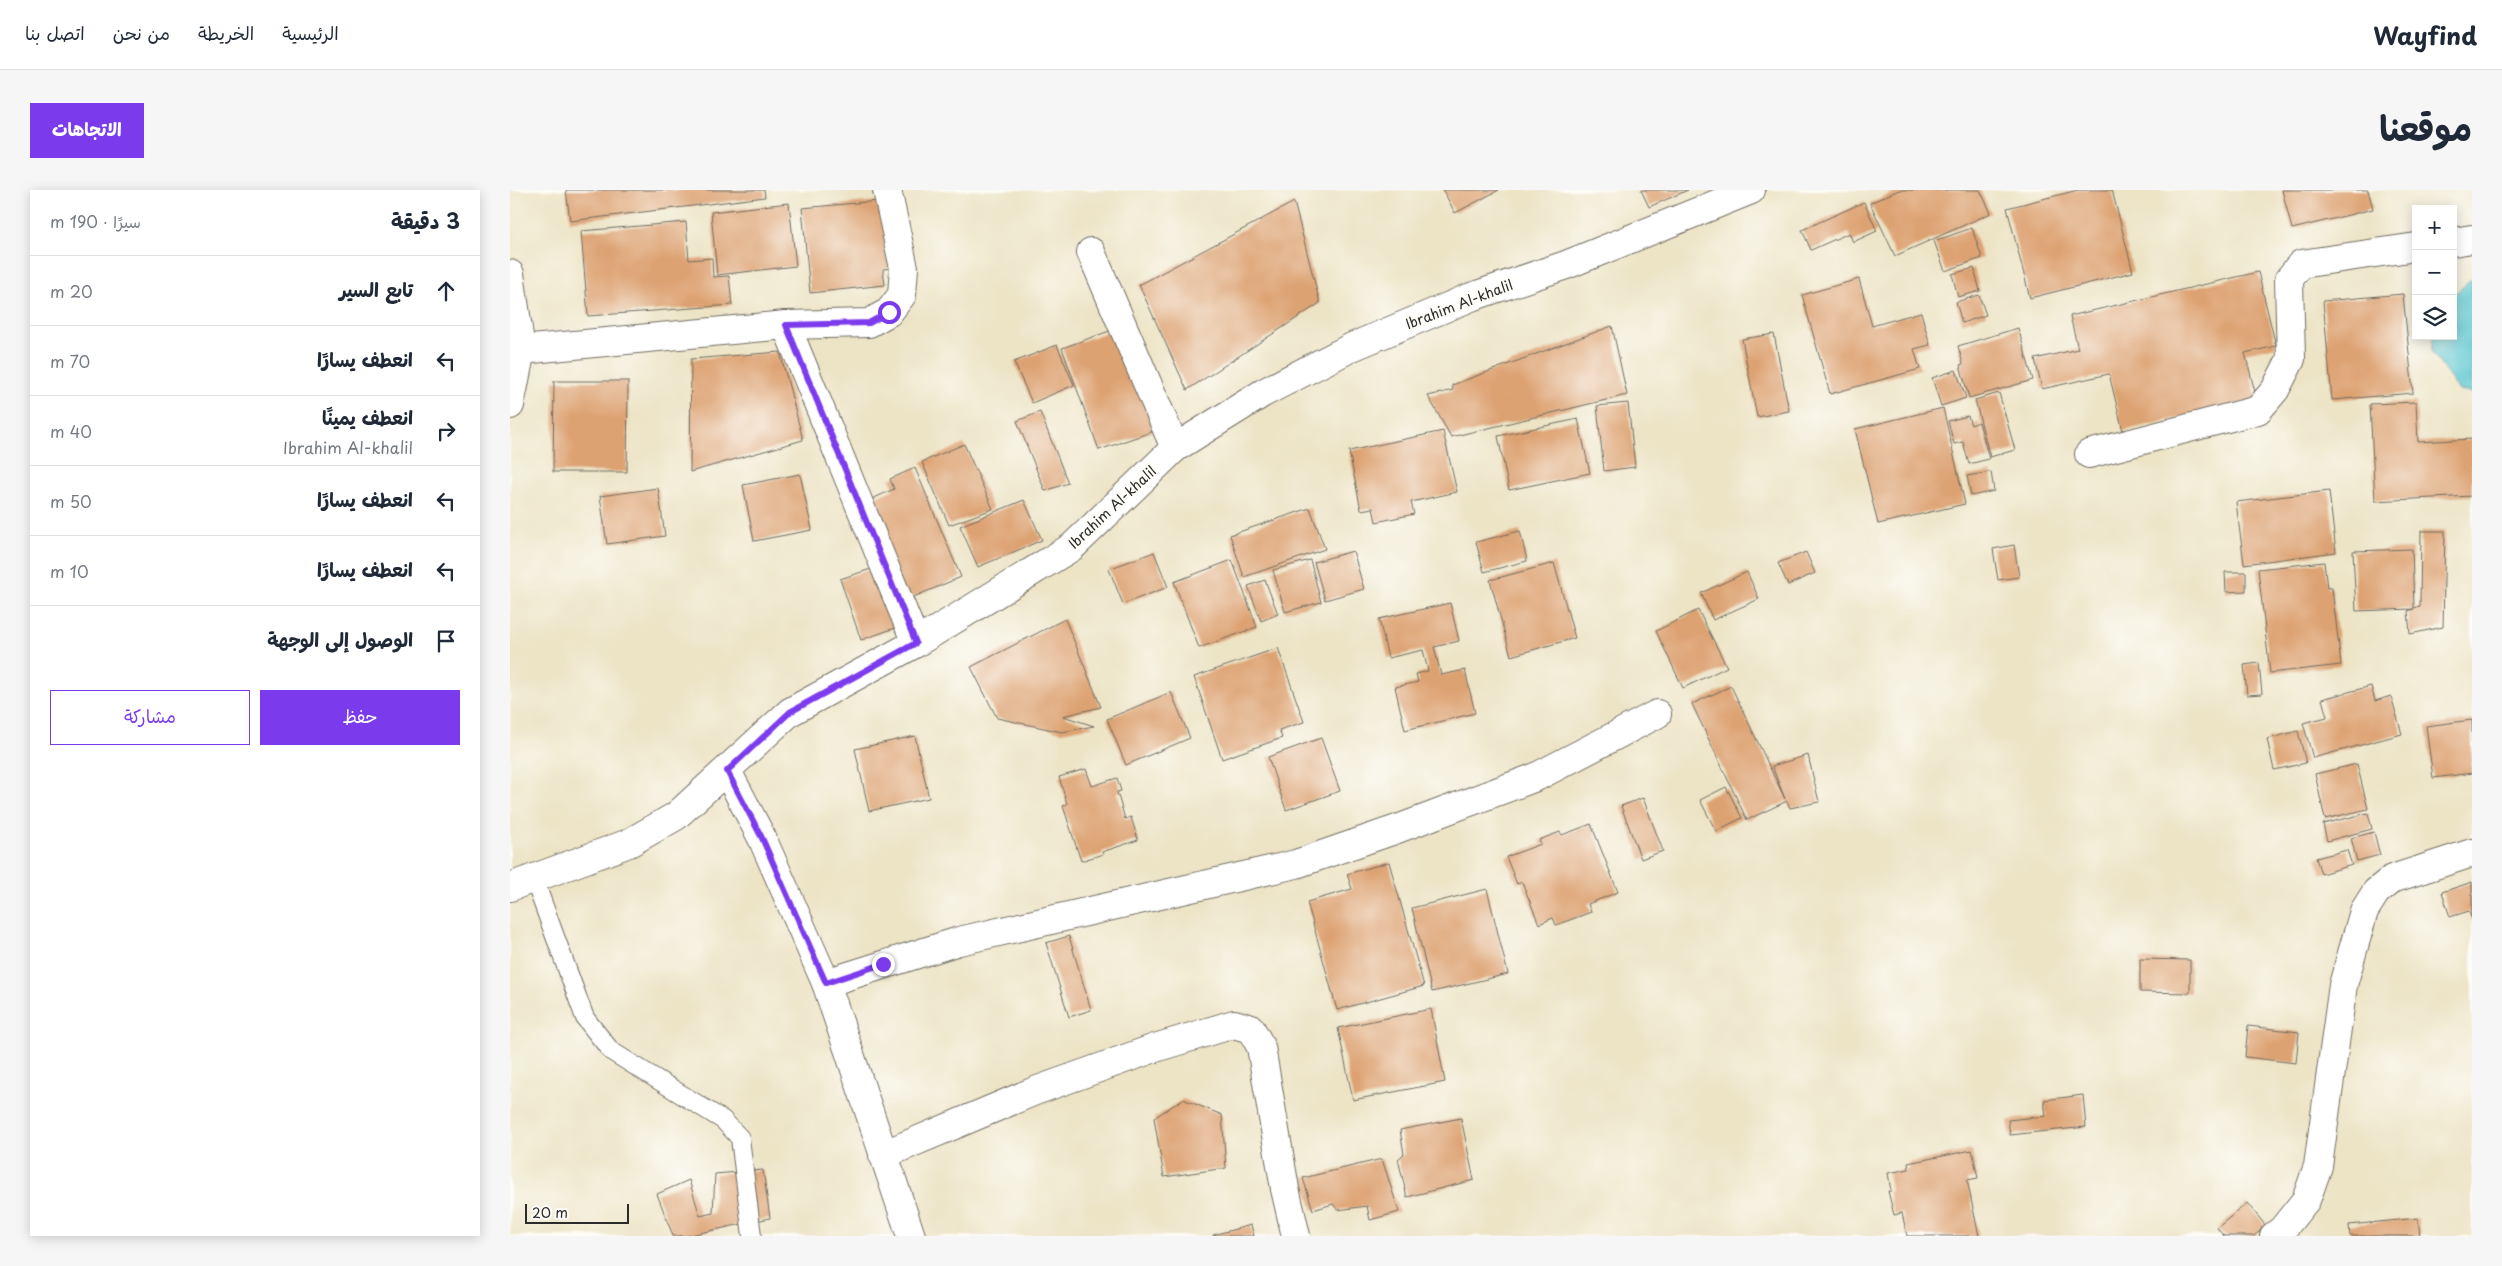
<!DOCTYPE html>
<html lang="ar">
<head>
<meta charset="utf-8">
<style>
  :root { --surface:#fff; --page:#f6f6f7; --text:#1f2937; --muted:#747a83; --line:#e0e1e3; --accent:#7c3aed }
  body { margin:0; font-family:"Playpen Sans","Playpen Sans Arabic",sans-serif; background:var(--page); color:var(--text); direction:rtl }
  .controls { position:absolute; right:15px; top:15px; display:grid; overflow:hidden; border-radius:0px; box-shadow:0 2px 12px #0003 }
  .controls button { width:45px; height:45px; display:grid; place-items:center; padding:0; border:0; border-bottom:1px solid var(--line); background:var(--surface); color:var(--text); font:25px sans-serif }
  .scale { position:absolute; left:15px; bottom:12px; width:104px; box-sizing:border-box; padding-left:5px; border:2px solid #2b2b2b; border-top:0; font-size:14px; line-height:18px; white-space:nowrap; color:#2b2b2b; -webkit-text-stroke:4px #fdfcf7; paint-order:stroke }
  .stop { position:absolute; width:15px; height:15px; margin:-11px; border:4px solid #7c3aed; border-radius:50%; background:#fff }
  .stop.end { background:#7c3aed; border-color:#fff; box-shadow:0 1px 5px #0008 }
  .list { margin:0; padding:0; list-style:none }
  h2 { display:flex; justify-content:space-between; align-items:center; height:65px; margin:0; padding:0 20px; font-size:21px }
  h2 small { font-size:16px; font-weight:400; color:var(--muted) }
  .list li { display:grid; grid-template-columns:32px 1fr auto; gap:15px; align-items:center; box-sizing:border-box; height:70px; padding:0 20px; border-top:1px solid var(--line) }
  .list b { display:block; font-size:19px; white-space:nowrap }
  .list p { margin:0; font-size:16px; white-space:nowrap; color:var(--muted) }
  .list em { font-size:16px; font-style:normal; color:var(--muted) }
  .actions { display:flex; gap:10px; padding:15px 20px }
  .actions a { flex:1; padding:11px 0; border:1px solid var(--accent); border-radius:0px; text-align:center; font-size:18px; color:var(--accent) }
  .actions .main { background:var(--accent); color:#fff }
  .icon { flex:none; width:28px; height:28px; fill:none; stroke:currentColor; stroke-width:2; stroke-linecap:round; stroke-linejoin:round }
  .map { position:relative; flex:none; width:1962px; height:1046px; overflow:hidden; direction:ltr; border-radius:0px }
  header { display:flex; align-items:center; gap:30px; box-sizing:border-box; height:70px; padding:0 25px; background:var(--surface); border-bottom:1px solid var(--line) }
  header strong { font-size:24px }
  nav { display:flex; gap:28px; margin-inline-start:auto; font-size:18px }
  .intro { display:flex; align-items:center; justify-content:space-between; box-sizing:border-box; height:120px; padding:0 30px }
  h1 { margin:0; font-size:35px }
  .button { padding:12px 22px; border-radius:0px; background:var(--accent); color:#fff; font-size:18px; font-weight:700 }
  main { display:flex; gap:30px; padding:0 30px }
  aside { flex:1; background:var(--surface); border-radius:0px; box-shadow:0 2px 12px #0003 }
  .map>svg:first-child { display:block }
  .water { fill:#5ac7d1; stroke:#42797e }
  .building { fill:#dda272 }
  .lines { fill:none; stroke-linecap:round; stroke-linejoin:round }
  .service-casing { stroke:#6f6c61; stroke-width:20 }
  .minor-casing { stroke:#6f6c61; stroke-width:30 }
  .tertiary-casing { stroke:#6f6c61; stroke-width:30 }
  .trunk-casing { stroke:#6f6c61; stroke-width:30 }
  .service { stroke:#fff; stroke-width:18 }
  .minor { stroke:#fff; stroke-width:28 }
  .tertiary { stroke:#fff; stroke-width:28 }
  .trunk { stroke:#fff; stroke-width:28 }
  .route { stroke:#7c3aed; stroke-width:6 }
  .labels { text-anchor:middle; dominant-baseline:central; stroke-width:5; stroke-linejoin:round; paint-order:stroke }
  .street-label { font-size:14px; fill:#2b2b2b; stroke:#fdfcf7 }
</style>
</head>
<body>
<header>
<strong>Wayfind</strong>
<nav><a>الرئيسية</a><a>الخريطة</a><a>من نحن</a><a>اتصل بنا</a></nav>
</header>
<div class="intro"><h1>موقعنا</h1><a class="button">الاتجاهات</a></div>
<main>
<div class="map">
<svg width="1962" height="1046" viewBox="0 0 1962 1046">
  <rect width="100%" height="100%" fill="#fdfcf7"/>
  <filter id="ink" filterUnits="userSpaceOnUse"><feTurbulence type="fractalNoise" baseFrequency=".02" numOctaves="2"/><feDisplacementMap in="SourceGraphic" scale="10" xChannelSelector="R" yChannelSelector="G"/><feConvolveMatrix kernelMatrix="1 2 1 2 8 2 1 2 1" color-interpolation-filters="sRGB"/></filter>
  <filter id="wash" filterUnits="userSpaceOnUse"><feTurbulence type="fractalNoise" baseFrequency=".0096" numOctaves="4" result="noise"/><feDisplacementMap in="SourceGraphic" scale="20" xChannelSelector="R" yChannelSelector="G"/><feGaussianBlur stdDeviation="1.12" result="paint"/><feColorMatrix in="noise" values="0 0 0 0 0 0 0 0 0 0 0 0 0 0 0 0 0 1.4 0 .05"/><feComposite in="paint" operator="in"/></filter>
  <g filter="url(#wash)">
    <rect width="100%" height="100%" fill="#ede4c6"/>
    <polygon class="water" points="1962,89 1962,203 1949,201 1921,161 1924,146 1943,146 1943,105"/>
    <g id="blocks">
      <g class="building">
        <polygon points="56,0 254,0 255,7 60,31"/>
        <polygon points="933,0 989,0 945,23"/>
        <polygon points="1131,0 1178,0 1139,17"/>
        <polygon points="1389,0 1470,0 1481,23 1385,66 1360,13"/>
        <polygon points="1568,0 1602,0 1623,82 1520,108 1497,18"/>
        <polygon points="1772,0 1858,0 1863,19 1782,39"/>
        <polygon points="368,11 391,77 373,79 375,95 300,103 292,18"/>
        <polygon points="784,12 810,113 677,200 629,95"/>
        <polygon points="1354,12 1367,41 1343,52 1339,43 1301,60 1292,40"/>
        <polygon points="279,13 286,76 207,85 201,22"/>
        <polygon points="176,32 179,70 202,68 203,87 219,86 222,115 78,126 71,41"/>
        <polygon points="1462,38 1472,68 1435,81 1424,51"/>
        <polygon points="1464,78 1470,101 1448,107 1442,84"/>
        <polygon points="1748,82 1766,156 1735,163 1747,210 1613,241 1599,184 1532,199 1525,169 1568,159 1560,126"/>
        <polygon points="1349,89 1362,136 1411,122 1420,155 1404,159 1410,179 1320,204 1292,105"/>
        <polygon points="1893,104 1903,203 1822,210 1813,111"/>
        <polygon points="1469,105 1476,125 1452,133 1446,112"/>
        <polygon points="1102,136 1117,205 941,247 918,206 943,200 942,195"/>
        <polygon points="608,138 644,241 589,260 552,158"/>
        <polygon points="1508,138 1523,190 1459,208 1450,175 1453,174 1448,156"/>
        <polygon points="1264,144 1279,221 1247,227 1232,149"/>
        <polygon points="547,155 564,195 522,213 504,172"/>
        <polygon points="270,162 293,250 180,282 181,169"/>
        <polygon points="1446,180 1456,208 1431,216 1422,188"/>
        <polygon points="44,191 118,191 117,282 43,282"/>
        <polygon points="1489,203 1505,260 1480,267 1465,210"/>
        <polygon points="1906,212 1908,252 1962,249 1962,306 1865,311 1860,214"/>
        <polygon points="1118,213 1125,277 1094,281 1087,216"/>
        <polygon points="1433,218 1455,314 1368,334 1345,239"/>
        <polygon points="530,222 558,293 535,301 507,231"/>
        <polygon points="1458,226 1461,235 1469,232 1479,269 1459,274 1453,252 1444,254 1438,231"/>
        <polygon points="1068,229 1080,283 999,300 988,246"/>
        <polygon points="933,241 947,302 901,312 904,324 866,332 863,318 851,320 839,261"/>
        <polygon points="454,254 483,319 439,335 412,272"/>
        <polygon points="405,278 451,387 394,411 351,314 384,299 380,289"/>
        <polygon points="1481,282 1484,301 1461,306 1457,286"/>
        <polygon points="290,284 302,340 244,351 233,295"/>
        <polygon points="148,298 155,346 97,354 90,306"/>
        <polygon points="1819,301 1826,362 1734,374 1726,312"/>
        <polygon points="514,310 532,350 468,377 450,336"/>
        <polygon points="800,318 815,359 734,387 720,345"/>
        <polygon points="1010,341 1017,371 974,382 966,352"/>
        <polygon points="1911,341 1935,341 1933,437 1900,444 1898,421 1904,419 1846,421 1843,361 1902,359 1904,418 1910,416"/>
        <polygon points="1504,355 1509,387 1488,390 1483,359"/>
        <polygon points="843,361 854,399 815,410 804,372"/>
        <polygon points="644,362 658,397 613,414 599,379"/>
        <polygon points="1296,362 1305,383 1278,395 1268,373"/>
        <polygon points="722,370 747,437 689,458 664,392"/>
        <polygon points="800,370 811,412 775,422 763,380"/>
        <polygon points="1814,372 1817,398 1822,398 1831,475 1760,483 1748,379"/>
        <polygon points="1044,373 1065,448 1001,466 980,390"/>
        <polygon points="364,378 385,438 351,450 330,389"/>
        <polygon points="1237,382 1249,409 1203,430 1191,403"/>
        <polygon points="1715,382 1736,382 1736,401 1716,402"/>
        <polygon points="755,390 768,424 751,431 738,396"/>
        <polygon points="940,413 949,451 924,457 931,485 955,480 965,523 895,540 885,497 908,492 906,484 918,481 913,460 878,468 869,429"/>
        <polygon points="1188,420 1217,477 1173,498 1146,441"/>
        <polygon points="555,429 591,517 553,526 584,536 552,542 487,528 461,477"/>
        <polygon points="768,458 794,532 769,540 772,548 712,569 684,487"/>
        <polygon points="1749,473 1752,504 1737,505 1734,475"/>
        <polygon points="1221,496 1275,609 1262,576 1298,565 1309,612 1280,618 1277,611 1237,630 1182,514"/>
        <polygon points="1861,496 1865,511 1881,506 1892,544 1803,568 1793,533 1817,527 1812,509"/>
        <polygon points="661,502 680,548 616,575 597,529"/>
        <polygon points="1962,530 1962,583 1923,588 1916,536"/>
        <polygon points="1788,541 1796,573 1764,580 1757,549"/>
        <polygon points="405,546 419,608 359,621 345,559"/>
        <polygon points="811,548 830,601 776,620 758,567"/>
        <polygon points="1847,574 1858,619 1815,629 1805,584"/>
        <polygon points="576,579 582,596 607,588 611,601 607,602 615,629 621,627 628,650 592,662 593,664 571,671 553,616 557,614 549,587"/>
        <polygon points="1216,597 1232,628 1206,641 1190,610"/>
        <polygon points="1133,608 1153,661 1131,669 1111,616"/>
        <polygon points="1858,623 1862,639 1817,651 1813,634"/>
        <polygon points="1081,634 1108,702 1078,714 1081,722 1046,735 1043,728 1029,734 1012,692 1007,694 996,667 1031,654 1029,650 1050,642 1052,645"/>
        <polygon points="1864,642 1870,665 1847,671 1841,648"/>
        <polygon points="1837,660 1842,675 1811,684 1806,668"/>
        <polygon points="879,672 914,796 827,820 797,712 842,699 837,684"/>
        <polygon points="1962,692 1962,730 1959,721 1940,727 1932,702"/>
        <polygon points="977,699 998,784 922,802 902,718"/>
        <polygon points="559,746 581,820 559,827 536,753"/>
        <polygon points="1630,769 1680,770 1680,803 1630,802"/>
        <polygon points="921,819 935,892 843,910 828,838"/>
        <polygon points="1738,836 1789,842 1786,873 1735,867"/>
        <polygon points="1573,905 1576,937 1500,945 1498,930 1536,926 1534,910"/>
        <polygon points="673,909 712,925 716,978 654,987 644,928"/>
        <polygon points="951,928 964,990 897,1007 888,969 894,964 890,940"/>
        <polygon points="1462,960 1468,988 1457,990 1469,1046 1397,1046 1392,1023 1384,1025 1378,1001 1381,1001 1378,983 1399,979 1398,973"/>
        <polygon points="872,969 889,1022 860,1030 857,1016 828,1020 823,1014 803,1020 793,988"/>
        <polygon points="253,980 260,1028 176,1046 163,1046 147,1004 179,990 190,1026 203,1023 205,984"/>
        <polygon points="1737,1013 1756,1036 1744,1046 1714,1046 1707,1038"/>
        <polygon points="1908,1028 1910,1046 1840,1046 1839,1035"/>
        <polygon points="741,1035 744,1046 703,1046 703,1045"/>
      </g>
    </g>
  </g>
  <g filter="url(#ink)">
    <use href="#blocks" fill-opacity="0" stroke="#6f6c61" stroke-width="1"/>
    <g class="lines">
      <g class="service-casing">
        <polyline id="service" points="24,689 75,828 101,861 213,930 230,948 242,1046"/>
      </g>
      <g class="minor-casing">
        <g id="minor">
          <polyline points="1943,52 1962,49"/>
          <polyline points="581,62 665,258"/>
          <polyline points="276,135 406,453"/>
          <polyline points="11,160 276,135 359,133 379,122 392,105 394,78 377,0"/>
          <polyline points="1579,264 1748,220 1765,200 1781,169 1779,89 1791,74 1906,57"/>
          <polyline points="217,581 252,648 316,793 401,1046"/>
          <polyline points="316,793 449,751 786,674 890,638 1026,587 1147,524"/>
          <polyline points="373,965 525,901 645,858 724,834 741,839 751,857 775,999 786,1046"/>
          <polyline points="1764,1046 1772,1040 1796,1010 1808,976 1833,795 1854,721 1866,702 1882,689 1962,663"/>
        </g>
      </g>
      <g class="tertiary-casing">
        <polyline id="tertiary" points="0,697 119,653 166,626 280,522 406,453 562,357 665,258 753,203 842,157 961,107 1056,75 1241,0"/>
      </g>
      <g class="trunk-casing">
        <polyline id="trunk" points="0,84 11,160 0,215"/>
      </g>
      <use href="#service" class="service"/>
      <use href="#minor" class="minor"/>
      <use href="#tertiary" class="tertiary"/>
      <use href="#trunk" class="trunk"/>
    </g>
  </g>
  <g class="lines" filter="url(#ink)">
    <polyline class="route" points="373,774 316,793 252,648 217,581 280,522 406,453 276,135 359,133 379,122"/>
  </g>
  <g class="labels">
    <g class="street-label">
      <text transform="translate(949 114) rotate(-21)">Ibrahim Al-khalil</text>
      <text transform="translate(602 317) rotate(-43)">Ibrahim Al-khalil</text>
    </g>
  </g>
</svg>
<div class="controls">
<button>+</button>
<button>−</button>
<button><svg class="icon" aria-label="layers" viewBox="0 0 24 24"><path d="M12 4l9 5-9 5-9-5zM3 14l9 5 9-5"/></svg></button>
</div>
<div class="scale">20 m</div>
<div class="stop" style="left:379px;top:122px"></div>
<div class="stop end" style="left:373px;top:774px"></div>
</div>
<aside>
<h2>3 دقيقة<small>سيرًا · 190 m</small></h2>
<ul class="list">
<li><svg class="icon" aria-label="ahead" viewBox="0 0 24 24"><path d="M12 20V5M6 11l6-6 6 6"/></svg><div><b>تابع السير</b></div><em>20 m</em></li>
<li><svg class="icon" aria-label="left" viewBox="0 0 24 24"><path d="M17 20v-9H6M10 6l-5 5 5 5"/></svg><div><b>انعطف يسارًا</b></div><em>70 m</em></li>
<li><svg class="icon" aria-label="right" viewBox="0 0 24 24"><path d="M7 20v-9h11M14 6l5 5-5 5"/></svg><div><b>انعطف يمينًا</b><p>Ibrahim Al-khalil</p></div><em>40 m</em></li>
<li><svg class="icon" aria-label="left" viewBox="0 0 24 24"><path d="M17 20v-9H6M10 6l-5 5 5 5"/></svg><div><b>انعطف يسارًا</b></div><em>50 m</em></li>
<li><svg class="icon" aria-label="left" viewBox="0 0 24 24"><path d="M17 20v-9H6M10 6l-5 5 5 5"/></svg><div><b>انعطف يسارًا</b></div><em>10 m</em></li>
<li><svg class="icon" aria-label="arrive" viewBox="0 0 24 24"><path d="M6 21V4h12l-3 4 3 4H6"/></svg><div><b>الوصول إلى الوجهة</b></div></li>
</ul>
<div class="actions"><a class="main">حفظ</a><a>مشاركة</a></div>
</aside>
</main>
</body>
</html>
